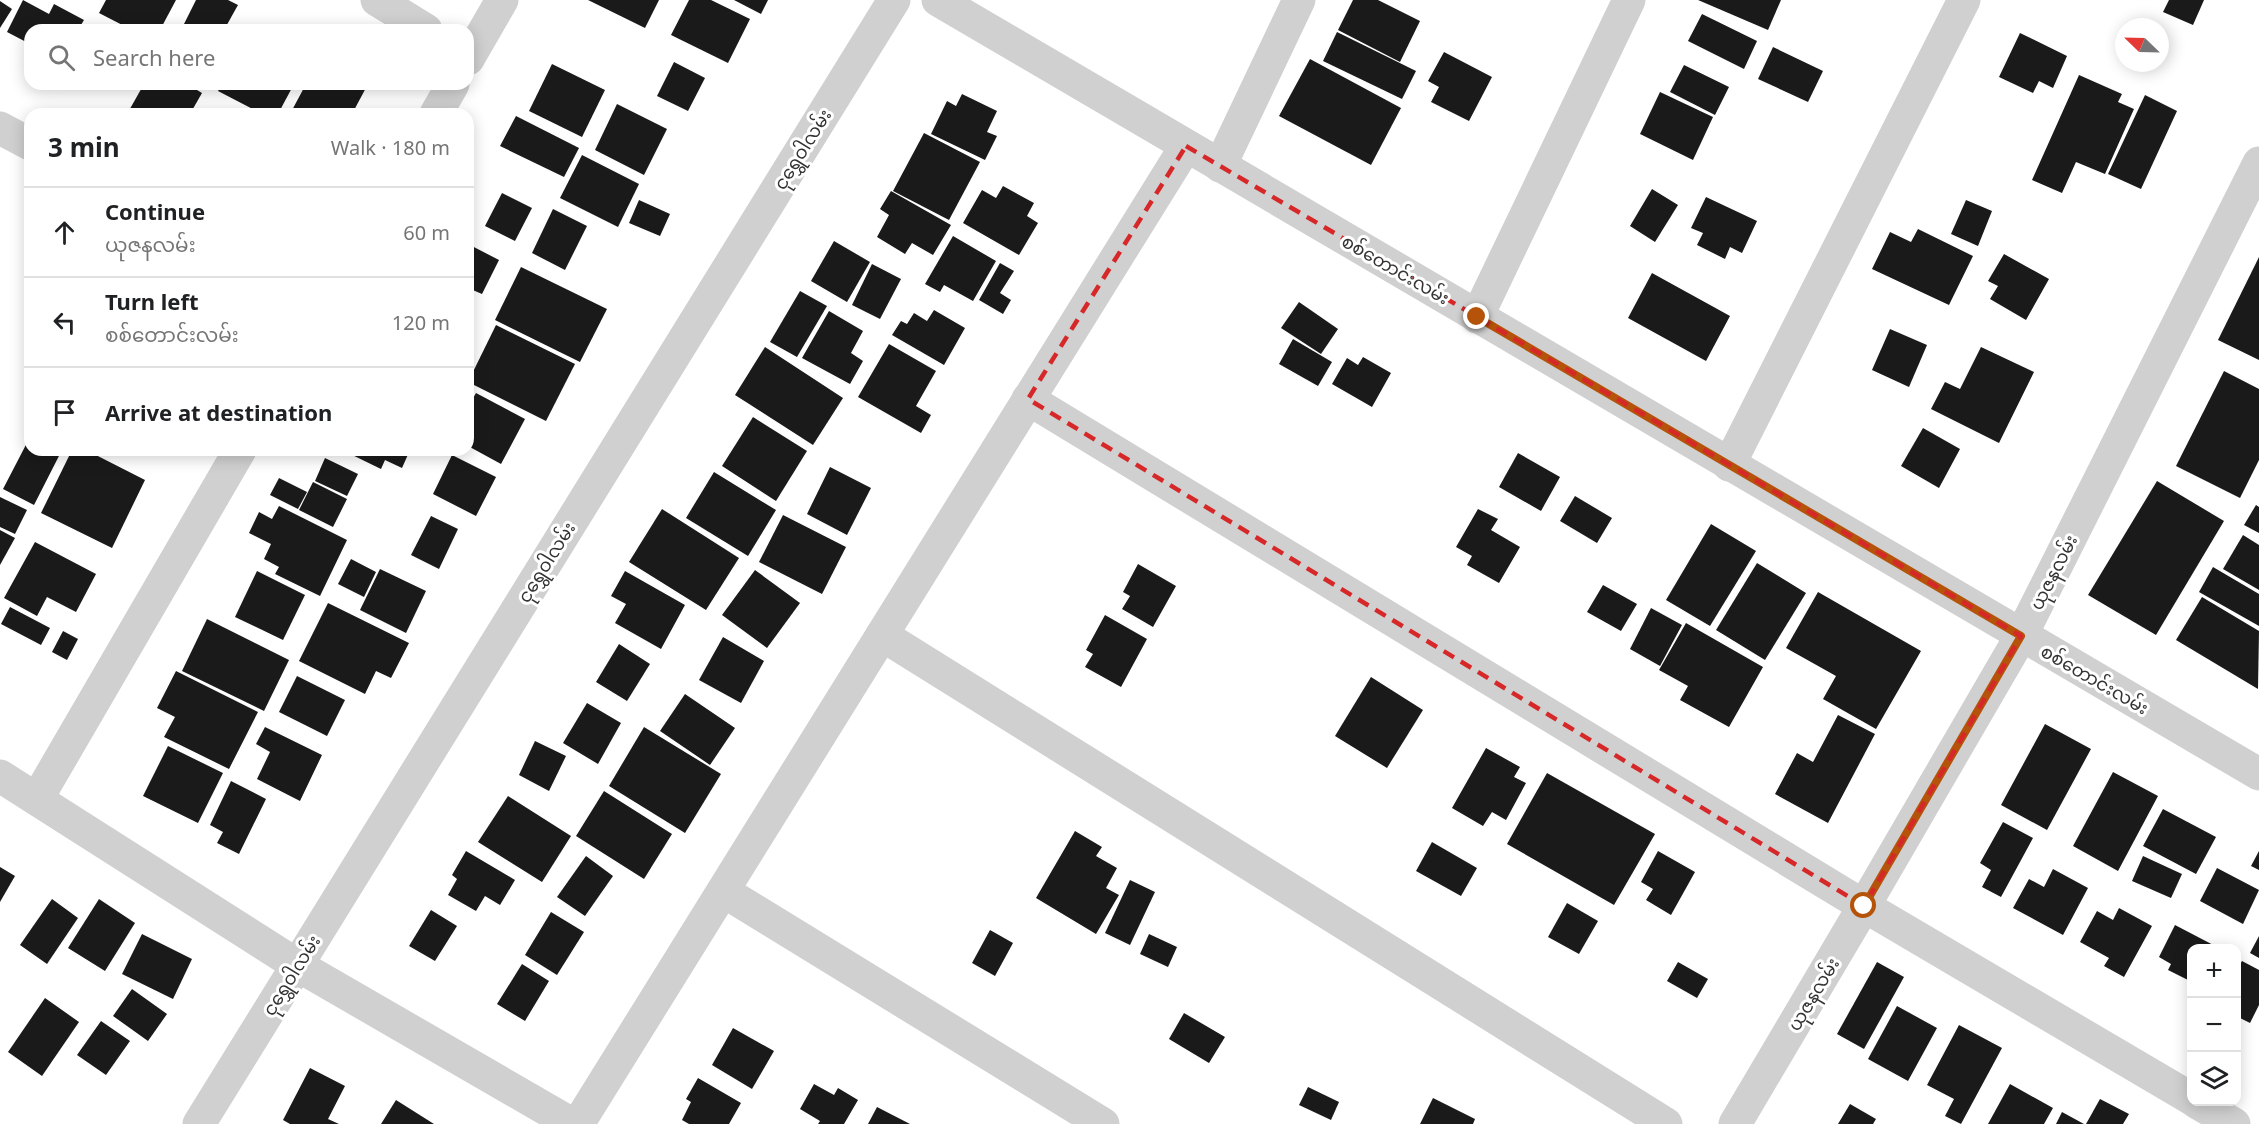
<!DOCTYPE html>
<html lang="en">
<head>
<meta charset="utf-8">
<style>
  :root { --surface:#fff; --page:#f2f2f2; --text:#202124; --muted:#757577; --line:#e0e0e0 }
  body { margin:0; font-family:"Noto Sans","Noto Sans Myanmar",sans-serif; background:var(--page); color:var(--text) }
  .controls { position:absolute; right:18px; bottom:18px; display:grid; overflow:hidden; border-radius:12px; box-shadow:0 3px 15px #0003 }
  .controls button { width:54px; height:54px; display:grid; place-items:center; padding:0; border:0; border-bottom:2px solid var(--line); background:var(--surface); color:var(--text); font:30px sans-serif }
  .compass { position:absolute; left:2115px; top:18px; width:54px; height:54px; border-radius:50%; background:var(--surface); box-shadow:0 3px 15px #0003; rotate:293deg }
  .stop { position:absolute; width:18px; height:18px; margin:-14px; border:4px solid #b45309; border-radius:50%; background:#fff }
  .stop.end { background:#b45309; border-color:#fff; box-shadow:0 2px 6px #0008 }
  .list { margin:0; padding:0; list-style:none }
  h2 { display:flex; justify-content:space-between; align-items:center; height:78px; margin:0; padding:0 24px; font-size:26px }
  h2 small { font-size:20px; font-weight:400; color:var(--muted) }
  .list li { display:grid; grid-template-columns:39px 1fr auto; gap:18px; align-items:center; box-sizing:border-box; height:90px; padding:0 24px; border-top:2px solid var(--line) }
  .list b { display:block; font-size:22px; white-space:nowrap }
  .list p { margin:0; font-size:20px; white-space:nowrap; color:var(--muted) }
  .list em { font-size:20px; font-style:normal; color:var(--muted) }
  .icon { flex:none; width:33px; height:33px; fill:none; stroke:currentColor; stroke-width:2; stroke-linecap:round; stroke-linejoin:round }
  .map { position:relative; flex:none; width:2259px; height:1124px; overflow:hidden }
  .search { position:absolute; background:var(--surface); box-shadow:0 3px 15px #0003; left:24px; top:24px; width:450px; height:66px; display:flex; align-items:center; gap:15px; box-sizing:border-box; padding:0 21px; border-radius:18px; color:var(--muted); font-size:22px }
  .panel { position:absolute; background:var(--surface); box-shadow:0 3px 15px #0003; left:24px; top:108px; width:450px; height:348px; border-radius:18px }
  .map>svg:first-child { display:block }
  .building { fill:#1a1a1a }
  .lines { fill:none; stroke-linecap:round; stroke-linejoin:round }
  .minor { stroke:#d0d0d0; stroke-width:33 }
  .tertiary { stroke:#d0d0d0; stroke-width:33 }
  .route { stroke:#b45309; stroke-width:8 }
  .marked { fill:none; stroke:#d62828; stroke-width:4.5; stroke-dasharray:12 8; stroke-linejoin:round }
  .labels { text-anchor:middle; dominant-baseline:central; stroke-width:6; stroke-linejoin:round; paint-order:stroke }
  .street-label { font-size:18px; fill:#333; stroke:#fff }
</style>
</head>
<body>
<div class="map">
<svg width="2259" height="1124" viewBox="0 0 2259 1124">
  <rect width="100%" height="100%" fill="#fff"/>
  <g class="building">
    <polygon points="23,0 49,14 54,4 84,20 78,30 30,30 30,44 7,32"/>
    <polygon points="106,0 176,0 160,30 132,30 99,13"/>
    <polygon points="196,0 228,0 238,5 224,30 181,30"/>
    <polygon points="588,0 659,0 645,28"/>
    <polygon points="689,0 711,0 750,19 728,63 671,35"/>
    <polygon points="734,0 768,0 761,14"/>
    <polygon points="1353,0 1378,0 1420,21 1400,62 1338,30"/>
    <polygon points="1698,0 1781,0 1768,30"/>
    <polygon points="2169,0 2204,0 2193,25 2163,12"/>
    <polygon points="0,1 12,9 0,28"/>
    <polygon points="1702,14 1757,41 1744,69 1688,41"/>
    <polygon points="1337,32 1416,71 1402,99 1323,61"/>
    <polygon points="2020,33 2067,56 2053,88 2039,81 2033,93 1999,77"/>
    <polygon points="1773,47 1823,71 1808,102 1758,79"/>
    <polygon points="1444,52 1492,77 1469,121 1431,102 1439,87 1428,81"/>
    <polygon points="1310,59 1401,108 1371,165 1279,116"/>
    <polygon points="674,62 705,78 688,111 657,96"/>
    <polygon points="552,64 605,90 582,137 529,111"/>
    <polygon points="1684,65 1729,87 1715,115 1670,92"/>
    <polygon points="2079,75 2122,94 2118,102 2134,109 2105,174 2076,162 2062,193 2032,180"/>
    <polygon points="144,84 187,84 202,93 190,114 127,114"/>
    <polygon points="222,84 294,84 278,114 262,114 218,91"/>
    <polygon points="306,84 368,84 352,114 290,114"/>
    <polygon points="1660,92 1713,117 1693,160 1640,134"/>
    <polygon points="962,94 997,111 987,132 997,136 985,160 931,134 947,101 956,106"/>
    <polygon points="2145,95 2177,111 2141,189 2108,174"/>
    <polygon points="617,104 667,129 644,175 595,150"/>
    <polygon points="516,116 579,148 564,177 500,146"/>
    <polygon points="924,133 980,162 949,220 893,191"/>
    <polygon points="582,155 639,184 618,227 560,198"/>
    <polygon points="1003,186 1034,203 1027,216 1038,223 1019,255 963,223 982,190 996,198"/>
    <polygon points="1652,189 1678,205 1655,242 1630,226"/>
    <polygon points="891,191 951,225 933,255 912,243 905,254 877,237 889,215 880,209"/>
    <polygon points="502,193 532,208 515,241 485,226"/>
    <polygon points="1706,197 1757,221 1742,253 1730,247 1725,259 1697,245 1703,233 1691,228"/>
    <polygon points="639,200 670,214 660,236 629,223"/>
    <polygon points="1966,200 1992,211 1978,246 1951,234"/>
    <polygon points="553,209 587,226 565,270 532,253"/>
    <polygon points="1918,229 1973,256 1949,305 1872,269 1890,232 1911,242"/>
    <polygon points="953,236 996,261 973,301 944,285 940,292 925,284"/>
    <polygon points="834,241 870,262 847,302 811,281"/>
    <polygon points="468,244 499,260 482,294 468,288"/>
    <polygon points="2004,254 2049,279 2026,320 1990,299 1998,286 1988,281"/>
    <polygon points="2259,257 2259,360 2218,340"/>
    <polygon points="1000,263 1014,271 1000,293 1011,300 1003,314 979,300"/>
    <polygon points="872,264 901,279 880,319 852,305"/>
    <polygon points="521,267 607,309 580,362 495,320"/>
    <polygon points="1652,273 1730,316 1706,361 1628,318"/>
    <polygon points="800,291 827,306 797,357 770,342"/>
    <polygon points="1299,302 1338,329 1321,354 1281,328"/>
    <polygon points="934,310 965,328 944,365 892,335 901,321 907,324 914,313 927,321"/>
    <polygon points="829,311 863,331 851,353 863,361 850,384 802,358"/>
    <polygon points="496,325 575,364 546,421 468,382"/>
    <polygon points="1890,329 1927,345 1909,387 1872,370"/>
    <polygon points="1293,339 1332,362 1318,386 1279,364"/>
    <polygon points="889,344 936,371 916,406 931,415 921,433 858,397"/>
    <polygon points="765,347 843,398 813,445 735,395"/>
    <polygon points="1981,347 2034,372 1999,443 1931,409 1945,382 1960,389"/>
    <polygon points="1363,357 1391,373 1372,407 1332,384 1347,358 1358,365"/>
    <polygon points="2224,371 2259,389 2259,460 2240,498 2176,466"/>
    <polygon points="476,393 525,419 501,464 468,446 468,407"/>
    <polygon points="753,417 807,451 776,501 722,466"/>
    <polygon points="1923,428 1960,449 1939,488 1901,466"/>
    <polygon points="30,437 30,450 62,450 34,505 3,489"/>
    <polygon points="72,450 86,450 145,480 112,548 41,513"/>
    <polygon points="342,450 410,450 402,468 385,460 381,469"/>
    <polygon points="1518,453 1560,477 1541,511 1499,487"/>
    <polygon points="452,455 496,477 476,516 433,494"/>
    <polygon points="325,458 358,474 347,496 315,481"/>
    <polygon points="830,467 871,488 847,535 807,514"/>
    <polygon points="714,472 776,510 748,556 686,518"/>
    <polygon points="279,478 307,492 298,509 270,495"/>
    <polygon points="2157,481 2224,521 2156,635 2088,595"/>
    <polygon points="313,482 347,499 333,527 299,510"/>
    <polygon points="1575,496 1612,518 1597,543 1560,521"/>
    <polygon points="0,497 27,510 15,534 0,527"/>
    <polygon points="2256,505 2259,507 2259,533 2244,525"/>
    <polygon points="279,506 347,540 320,596 275,574 279,567 264,559 271,544 249,533 259,512 272,519"/>
    <polygon points="662,509 739,558 706,610 629,562"/>
    <polygon points="1478,509 1498,519 1491,530 1520,547 1499,583 1467,565 1472,556 1456,547"/>
    <polygon points="783,515 846,547 822,594 759,562"/>
    <polygon points="431,516 458,529 439,569 411,555"/>
    <polygon points="1711,524 1756,551 1710,626 1666,600"/>
    <polygon points="0,530 15,538 0,565"/>
    <polygon points="2243,535 2259,545 2259,590 2223,569"/>
    <polygon points="35,542 96,574 76,612 47,597 37,616 4,598"/>
    <polygon points="351,559 376,572 364,597 338,584"/>
    <polygon points="1757,563 1806,593 1765,660 1716,630"/>
    <polygon points="1138,564 1176,586 1153,627 1122,609 1130,596 1123,592"/>
    <polygon points="2213,567 2259,594 2259,626 2199,592"/>
    <polygon points="380,569 426,591 406,633 360,610"/>
    <polygon points="755,570 800,603 767,648 722,615"/>
    <polygon points="257,571 305,595 283,640 235,617"/>
    <polygon points="625,571 685,605 661,649 615,623 626,604 611,596"/>
    <polygon points="1603,585 1637,604 1621,631 1587,612"/>
    <polygon points="1818,592 1921,651 1876,729 1823,699 1836,676 1786,648"/>
    <polygon points="2202,597 2259,631 2258,689 2176,640"/>
    <polygon points="328,603 409,643 391,678 376,671 365,694 299,661"/>
    <polygon points="10,607 50,628 41,645 1,624"/>
    <polygon points="1651,608 1682,625 1660,666 1630,649"/>
    <polygon points="1105,615 1147,639 1121,687 1085,667 1093,654 1086,650"/>
    <polygon points="207,619 289,660 264,711 182,671"/>
    <polygon points="1686,623 1763,667 1729,727 1680,700 1688,686 1659,670"/>
    <polygon points="63,631 78,639 67,660 52,652"/>
    <polygon points="723,637 764,661 741,703 699,680"/>
    <polygon points="619,644 650,664 627,701 596,682"/>
    <polygon points="176,671 258,712 229,769 164,737 175,717 157,708"/>
    <polygon points="297,676 345,700 327,736 279,712"/>
    <polygon points="1371,677 1423,710 1387,768 1335,736"/>
    <polygon points="685,694 735,728 710,765 660,731"/>
    <polygon points="587,703 621,723 598,764 563,743"/>
    <polygon points="1838,715 1875,734 1828,823 1775,794 1797,753 1813,762"/>
    <polygon points="2045,724 2091,749 2047,830 2001,805"/>
    <polygon points="265,727 322,755 300,801 257,779 270,752 256,744"/>
    <polygon points="644,727 721,774 685,833 609,786"/>
    <polygon points="535,741 566,756 549,791 519,775"/>
    <polygon points="168,746 223,773 198,823 143,796"/>
    <polygon points="1486,748 1520,767 1514,777 1526,783 1506,820 1492,812 1483,826 1452,808"/>
    <polygon points="2113,772 2158,796 2118,871 2073,846"/>
    <polygon points="1547,773 1655,834 1614,905 1507,844"/>
    <polygon points="231,781 266,799 239,854 217,843 223,832 210,825"/>
    <polygon points="604,791 672,834 644,879 576,836"/>
    <polygon points="508,796 571,836 542,882 478,842"/>
    <polygon points="2163,809 2216,837 2196,874 2143,846"/>
    <polygon points="2003,822 2033,838 2001,897 1982,887 1991,870 1980,863"/>
    <polygon points="1075,831 1102,847 1096,856 1117,868 1106,888 1119,895 1096,934 1036,898"/>
    <polygon points="1432,842 1477,868 1461,896 1416,871"/>
    <polygon points="466,851 515,880 500,905 485,896 476,911 448,895 457,879 452,875"/>
    <polygon points="1658,851 1695,872 1671,915 1646,900 1653,889 1641,882"/>
    <polygon points="2259,851 2259,870 2251,866"/>
    <polygon points="586,856 613,876 585,916 557,897"/>
    <polygon points="2143,856 2182,874 2171,898 2132,881"/>
    <polygon points="0,867 15,876 0,902"/>
    <polygon points="2217,868 2259,890 2243,924 2200,901"/>
    <polygon points="2053,869 2088,888 2063,935 2013,908 2029,879 2044,887"/>
    <polygon points="1130,880 1155,892 1130,945 1105,933"/>
    <polygon points="52,899 78,918 47,964 20,945"/>
    <polygon points="99,899 135,923 105,971 68,948"/>
    <polygon points="1567,903 1598,921 1579,954 1548,937"/>
    <polygon points="2119,908 2152,926 2124,977 2104,966 2109,958 2080,942 2097,911 2113,920"/>
    <polygon points="431,910 457,926 435,961 409,946"/>
    <polygon points="551,912 584,932 557,975 525,955"/>
    <polygon points="2175,925 2219,948 2192,948 2192,982 2168,970 2171,964 2159,957"/>
    <polygon points="990,930 1013,943 995,976 972,963"/>
    <polygon points="142,934 192,959 173,999 122,974"/>
    <polygon points="1149,934 1177,947 1168,967 1140,954"/>
    <polygon points="2259,936 2259,958 2250,953"/>
    <polygon points="2242,961 2259,970 2259,1005 2250,1023 2236,1016 2236,971"/>
    <polygon points="1678,962 1708,979 1697,998 1667,981"/>
    <polygon points="1877,962 1904,977 1864,1049 1837,1034"/>
    <polygon points="522,964 549,981 525,1021 497,1004"/>
    <polygon points="132,989 167,1014 148,1041 113,1016"/>
    <polygon points="45,998 79,1022 42,1076 8,1052"/>
    <polygon points="1897,1006 1937,1028 1908,1081 1868,1059"/>
    <polygon points="1184,1013 1225,1037 1209,1063 1169,1039"/>
    <polygon points="101,1021 130,1041 106,1075 77,1055"/>
    <polygon points="1959,1025 2002,1048 1961,1124 1945,1116 1954,1099 1927,1085"/>
    <polygon points="733,1028 774,1051 752,1089 712,1065"/>
    <polygon points="310,1068 345,1086 328,1119 339,1124 290,1124 283,1120"/>
    <polygon points="698,1078 741,1103 729,1124 689,1124 682,1120 691,1102 686,1099"/>
    <polygon points="814,1084 834,1095 838,1088 858,1100 844,1124 818,1124 820,1121 800,1109"/>
    <polygon points="2010,1084 2053,1108 2044,1124 1988,1124"/>
    <polygon points="1308,1087 1339,1102 1331,1120 1299,1105"/>
    <polygon points="1433,1098 1475,1119 1473,1124 1420,1124"/>
    <polygon points="2100,1099 2129,1114 2123,1124 2086,1124"/>
    <polygon points="396,1100 434,1124 381,1124"/>
    <polygon points="1850,1104 1876,1119 1873,1124 1838,1124"/>
    <polygon points="877,1107 910,1124 868,1124"/>
    <polygon points="2062,1112 2084,1124 2056,1124"/>
  </g>
  <g class="lines">
    <g class="minor">
      <polyline points="377,0 426,30"/>
      <polyline points="468,59 502,0"/>
      <polyline points="436,114 453,84"/>
      <polyline points="0,128 30,144"/>
      <polyline points="1220,166 1299,0"/>
      <polyline points="1477,317 1629,0"/>
      <polyline points="1028,399 1864,906 2192,1099"/>
      <polyline points="1729,465 1964,0"/>
      <polyline points="882,635 1666,1124"/>
      <polyline points="0,776 297,965 572,1124"/>
      <polyline points="37,799 240,450"/>
      <polyline points="723,891 1103,1124"/>
      <polyline points="2196,1102 2234,1124"/>
      <polyline points="578,1124 1186,146"/>
      <polyline points="1735,1124 1864,906 2021,636 2259,163"/>
    </g>
    <g class="tertiary">
      <polyline points="938,0 2259,774"/>
      <polyline points="199,1124 894,0"/>
    </g>
  </g>
  <g class="lines">
    <polyline class="route" points="1477,317 2021,636 1864,906"/>
  </g>
  <path class="marked" d="M1186 146 2021 636 1864 906 1028 399Z"/>
  <g class="labels">
    <g class="street-label">
      <text transform="translate(802 149) rotate(-58)">ငုရွှေဝါလမ်း</text>
      <text transform="translate(1396 269) rotate(30)">စစ်တောင်းလမ်း</text>
      <text transform="translate(546 562) rotate(-58)">ငုရွှေဝါလမ်း</text>
      <text transform="translate(2053 572) rotate(-63)">ယုဇနလမ်း</text>
      <text transform="translate(2095 679) rotate(30)">စစ်တောင်းလမ်း</text>
      <text transform="translate(291 975) rotate(-58)">ငုရွှေဝါလမ်း</text>
      <text transform="translate(1813 994) rotate(-59)">ယုဇနလမ်း</text>
    </g>
  </g>
</svg>
<div class="controls">
<button>+</button>
<button>−</button>
<button><svg class="icon" aria-label="layers" viewBox="0 0 24 24"><path d="M12 4l9 5-9 5-9-5zM3 14l9 5 9-5"/></svg></button>
</div>
<svg class="compass" viewBox="-18 -18 36 36"><path d="M0-13l5 13h-10z" fill="#e53935"/><path d="M0 13l5-13h-10z" fill="#757577"/></svg>
<div class="stop" style="left:1864px;top:906px"></div>
<div class="stop end" style="left:1477px;top:317px"></div>
<div class="search"><svg class="icon" aria-label="search" viewBox="0 0 24 24"><circle cx="10" cy="10" r="6"/><path d="M15 15l6 6"/></svg>Search here</div>
<section class="panel">
<h2>3 min<small>Walk · 180 m</small></h2>
<ul class="list">
<li><svg class="icon" aria-label="ahead" viewBox="0 0 24 24"><path d="M12 20V5M6 11l6-6 6 6"/></svg><div><b>Continue</b><p>ယုဇနလမ်း</p></div><em>60 m</em></li>
<li><svg class="icon" aria-label="left" viewBox="0 0 24 24"><path d="M17 20v-9H6M10 6l-5 5 5 5"/></svg><div><b>Turn left</b><p>စစ်တောင်းလမ်း</p></div><em>120 m</em></li>
<li><svg class="icon" aria-label="arrive" viewBox="0 0 24 24"><path d="M6 21V4h12l-3 4 3 4H6"/></svg><div><b>Arrive at destination</b></div></li>
</ul>
</section>
</div>
</body>
</html>
